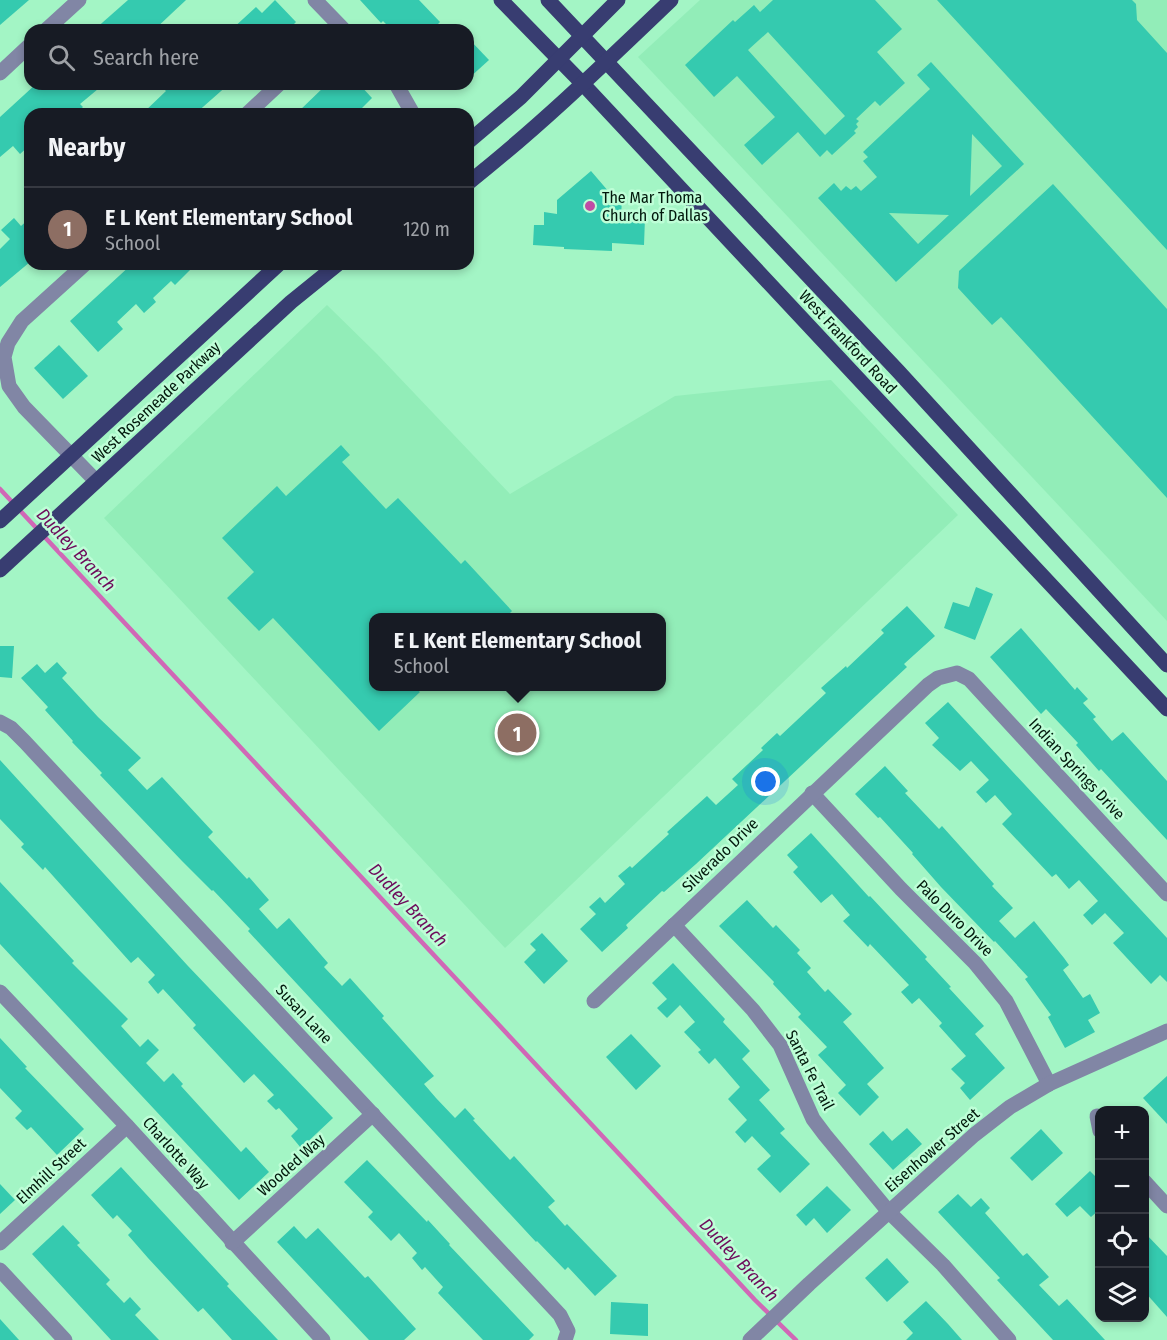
<!DOCTYPE html>
<html lang="en">
<head>
<meta charset="utf-8">
<style>
  :root { --surface:#171b24; --page:#20242c; --text:#f1f3f6; --muted:#9ea1a6; --line:#363941; --accent:#7c3aed }
  body { margin:0; font-family:"Fira Sans Condensed",sans-serif; background:var(--page); color:var(--text) }
  .controls { position:absolute; right:18px; bottom:18px; display:grid; overflow:hidden; border-radius:12px; box-shadow:0 3px 9px #0003 }
  .controls button { width:54px; height:54px; display:grid; place-items:center; padding:0; border:0; border-bottom:2px solid var(--line); background:var(--surface); color:var(--text); font:30px sans-serif }
  .you { position:absolute; left:766px; top:782px; width:21px; height:21px; margin:-15px; border:4px solid #fff; border-radius:50%; background:#1a73e8; box-shadow:0 0 0 9px #1a73e833 }
  .badge { display:grid; place-items:center; width:39px; height:39px; border-radius:50%; background:var(--accent); color:#fff; font-size:20px; font-weight:700 }
  .pin { position:absolute; translate:-50% -50%; border:3px solid #fff; box-shadow:0 2px 6px #0006 }
  .popup { position:absolute; left:369px; top:613px; width:297px; height:78px; box-sizing:border-box; display:grid; place-content:center; border-radius:12px; background:var(--surface); filter:drop-shadow(0 2px 4px #0005); font-size:20px; white-space:nowrap; color:var(--muted) }
  .popup b { font-size:22px; color:var(--text) }
  .popup::after { content:''; position:absolute; left:50%; top:100%; margin-left:-12px; border:12px solid transparent; border-top-color:var(--surface) }
  .list { margin:0; padding:0; list-style:none }
  h2 { display:flex; justify-content:space-between; align-items:center; height:78px; margin:0; padding:0 24px; font-size:26px }
  h2 small { font-size:20px; font-weight:400; color:var(--muted) }
  .list li { display:grid; grid-template-columns:39px 1fr auto; gap:18px; align-items:center; box-sizing:border-box; height:84px; padding:0 24px; border-top:2px solid var(--line) }
  .list b { display:block; font-size:22px; white-space:nowrap }
  .list p { margin:0; font-size:20px; white-space:nowrap; color:var(--muted) }
  .list em { font-size:20px; font-style:normal; color:var(--muted) }
  .icon { flex:none; width:33px; height:33px; fill:none; stroke:currentColor; stroke-width:2; stroke-linecap:round; stroke-linejoin:round }
  .map { position:relative; flex:none; width:1167px; height:1340px; overflow:hidden }
  .search { position:absolute; background:var(--surface); box-shadow:0 3px 9px #0003; left:24px; top:24px; width:450px; height:66px; display:flex; align-items:center; gap:15px; box-sizing:border-box; padding:0 21px; border-radius:18px; color:var(--muted); font-size:22px }
  .panel { position:absolute; background:var(--surface); box-shadow:0 3px 9px #0003; left:24px; top:108px; width:450px; height:162px; border-radius:18px }
  .map>svg:first-child { display:block }
  .built { fill:#92edb8; fill-rule:evenodd }
  .lines { fill:none; stroke-linecap:round; stroke-linejoin:round }
  .stream { stroke:#d068b6; stroke-width:4.5 }
  .building { fill:#35caaf; fill-rule:evenodd }
  .minor { stroke:#8186a5; stroke-width:15 }
  .major { stroke:#383d71; stroke-width:15 }
  .poi-dot { fill:#c04ca5; stroke:#befed7; stroke-width:2 }
  .labels { text-anchor:middle; dominant-baseline:central; stroke-width:5; stroke-linejoin:round; paint-order:stroke }
  .poi-label { font-size:16px; fill:#01180b; stroke:#befed7; text-anchor:start }
  .street-label { font-size:16px; fill:#01180b; stroke:#befed7 }
  .water-label { font-size:18px; font-style:italic; fill:#6d0b5b; stroke:#befed7 }
</style>
</head>
<body>
<div class="map">
<svg width="1167" height="1340" viewBox="0 0 1167 1340">
  <rect width="100%" height="100%" fill="#a3f5c5"/>
  <g class="built">
    <polygon points="700,0 1167,0 1167,621 638,57"/>
    <path d="M327 305 377 354 510 494 675 396 831 380 958 515 505 948 104 518ZM373 618H661V686H373Z"/>
  </g>
  <g class="lines">
    <polyline class="stream" points="0,489 755,1300 796,1340"/>
  </g>
  <g class="building">
    <polygon points="0,0 29,0 0,25"/>
    <polygon points="128,0 186,0 154,30 94,30"/>
    <polygon points="275,0 296,22 288,30 231,30 256,7 262,13"/>
    <polygon points="360,0 419,0 440,22 432,30 392,30 383,21 381,23"/>
    <path d="M773 0H875L902 29 877 52 905 83 880 106 875 101 856 119 859 121 856 124 858 127 854 131 856 133 832 155 827 150 820 157 798 132 762 165 744 145 775 117 737 76 714 97 685 65 733 20 735 22 754 5 760 12ZM768 32 845 116 825 135 748 50Z"/>
    <polygon points="937,0 1132,0 1136,4 1137,20 1167,53 1167,250"/>
    <polygon points="468,38 489,60 468,79"/>
    <path d="M931 62 1024 164 896 282 818 198 834 183 841 191 846 186 851 190 856 186 861 191 877 177 863 161 868 157 863 152 930 89 917 75ZM972 134 1002 166 970 196ZM889 213 949 215 918 244Z"/>
    <polygon points="36,84 104,84 80,104 83,107 75,114 30,114 30,145 20,154 13,146 0,157 0,117"/>
    <polygon points="159,84 229,84 195,114 142,114 166,91"/>
    <polygon points="327,84 359,84 372,98 356,114 296,114"/>
    <polygon points="591,171 615,199 622,199 621,217 645,218 644,245 612,243 612,251 564,249 564,247 533,245 534,225 544,225 544,212 557,214 557,200"/>
    <polygon points="1053,184 1167,309 1167,498 1001,317 992,325 958,288 959,271"/>
    <polygon points="14,218 21,226 30,218 30,262 0,287 0,249 10,239 1,230"/>
    <polygon points="132,264 196,264 175,285 171,281 153,298 156,302 144,313 136,304 117,322 123,329 98,352 70,321"/>
    <polygon points="59,345 88,376 63,399 34,368"/>
    <polygon points="341,445 350,455 342,462 386,509 398,498 461,564 465,560 512,611 505,618 373,618 373,687 414,687 420,692 379,731 273,618 259,631 227,598 254,572 222,538 277,486 286,496"/>
    <polygon points="976,587 993,594 975,640 944,628 953,602 969,607"/>
    <polygon points="907,606 935,636 904,664 907,667 696,864 664,892 662,891 626,925 628,928 602,952 580,929 596,914 589,907 600,897 605,903 625,884 618,876 630,866 632,868 669,834 667,832 707,796 716,805 738,785 732,779 763,750 761,748 777,733 780,736 826,693 821,688 846,666 847,668 884,633 881,630"/>
    <polygon points="1021,628 1075,690 1077,687 1088,699 1083,703 1096,717 1093,719 1112,741 1123,732 1167,781 1167,840 1101,769 1099,771 1076,745 1078,743 1046,709 1041,714 990,657"/>
    <polygon points="0,646 14,646 12,678 0,677"/>
    <polygon points="57,662 67,673 62,678 98,717 141,758 128,770 147,790 162,777 213,832 208,837 247,879 249,877 269,900 259,909 277,929 289,918 328,963 324,967 342,986 350,978 384,1016 382,1018 434,1076 424,1084 436,1098 455,1118 465,1108 475,1119 473,1120 510,1160 514,1156 555,1201 548,1207 565,1226 567,1224 617,1276 595,1296 568,1267 565,1270 537,1241 536,1242 248,931 250,929 213,890 212,891 182,861 100,775 102,773 72,742 73,741 45,710 48,707 21,678 37,664 45,673"/>
    <polygon points="948,702 1167,938 1167,982 1160,975 1151,984 1113,943 1124,933 1105,913 1092,925 1083,915 1098,901 1079,880 1069,889 1056,874 1052,877 1002,824 1012,814 995,795 986,803 976,792 989,780 971,761 960,771 932,745 939,738 925,723"/>
    <polygon points="0,760 188,966 333,1118 301,1148 291,1136 298,1129 279,1108 276,1110 267,1101 274,1095 254,1074 244,1083 193,1028 196,1025 163,989 158,994 148,982 155,975 138,957 131,963 45,867 43,870 21,847 24,844 0,819"/>
    <polygon points="885,766 908,791 905,793 939,829 942,826 994,884 992,886 1013,908 999,921 1015,938 1034,921 1064,958 1069,965 1063,970 1083,998 1090,994 1100,1013 1088,1020 1095,1032 1065,1048 1048,1017 1051,1015 1025,979 1028,977 995,941 994,942 941,887 912,854 913,853 880,817 878,818 855,794"/>
    <polygon points="811,833 869,897 870,896 927,957 925,959 951,987 949,988 984,1026 975,1034 1005,1068 970,1100 960,1088 965,1083 951,1069 966,1056 939,1026 942,1023 919,998 912,1004 901,992 909,985 870,944 868,947 843,921 850,915 832,894 821,903 793,872 798,867 787,855"/>
    <polygon points="0,882 74,961 72,963 128,1019 121,1026 140,1047 148,1039 159,1050 146,1063 164,1082 173,1073 183,1084 181,1086 241,1152 246,1147 269,1172 239,1200 0,944"/>
    <polygon points="747,900 773,928 776,925 800,950 797,953 811,968 807,972 825,992 828,989 852,1014 843,1022 884,1068 867,1084 879,1097 860,1116 838,1093 846,1085 818,1055 827,1047 798,1017 801,1014 773,984 774,982 719,926"/>
    <polygon points="542,933 568,961 544,984 524,962 536,950 530,944"/>
    <polygon points="673,963 725,1019 723,1022 750,1051 742,1059 770,1090 759,1100 785,1129 780,1133 810,1164 780,1193 757,1169 771,1156 752,1136 745,1143 735,1132 747,1120 728,1099 740,1087 715,1058 709,1064 698,1052 701,1050 684,1032 695,1022 680,1005 667,1018 657,1008 667,999 652,983"/>
    <polygon points="631,1034 661,1066 636,1090 606,1057"/>
    <polygon points="0,1038 27,1067 25,1068 84,1129 57,1155 31,1127 27,1130 15,1118 22,1111 0,1088"/>
    <polygon points="1167,1076 1167,1124 1143,1098"/>
    <polygon points="907,1128 922,1144 893,1170 869,1144 883,1131 892,1141"/>
    <polygon points="1041,1129 1063,1153 1032,1181 1010,1158"/>
    <polygon points="367,1160 427,1222 428,1220 450,1244 449,1245 534,1335 529,1340 483,1340 438,1293 443,1287 425,1267 422,1270 412,1258 417,1253 399,1233 391,1241 368,1217 373,1212 344,1182"/>
    <polygon points="121,1167 229,1284 227,1286 278,1340 232,1340 203,1308 198,1312 148,1258 128,1235 132,1231 117,1215 113,1219 91,1195"/>
    <polygon points="1090,1171 1100,1181 1100,1209 1091,1217 1080,1206 1067,1217 1055,1204"/>
    <polygon points="0,1184 15,1200 0,1214"/>
    <polygon points="827,1186 851,1210 827,1233 814,1218 806,1226 796,1215"/>
    <polygon points="958,1194 971,1207 981,1198 990,1208 985,1213 1023,1256 1027,1253 1049,1277 1039,1285 1059,1306 1067,1299 1105,1340 1053,1340 997,1280 1000,1278 938,1212"/>
    <polygon points="63,1225 80,1243 77,1245 110,1280 106,1284 124,1303 130,1297 141,1309 135,1315 159,1340 111,1340 32,1254"/>
    <polygon points="294,1226 306,1239 318,1228 365,1278 368,1276 416,1329 404,1340 369,1340 277,1242"/>
    <polygon points="1144,1232 1167,1256 1167,1317 1144,1291"/>
    <polygon points="887,1258 909,1282 887,1302 865,1278"/>
    <polygon points="926,1301 948,1324 962,1340 906,1340 913,1333 903,1322"/>
    <polygon points="611,1302 648,1304 648,1336 610,1334"/>
    <polygon points="0,1319 19,1340 0,1340"/>
  </g>
  <g class="lines">
    <g class="minor">
      <polyline points="315,0 344,30"/>
      <polyline points="46,30 79,0"/>
      <polyline points="0,73 30,45"/>
      <polyline points="396,84 413,114"/>
      <polyline points="247,114 279,84"/>
      <polyline points="85,264 22,321 8,343 4,357 9,386 24,407 96,481"/>
      <polyline points="0,722 11,728 25,742 560,1315 568,1331 565,1340"/>
      <polyline points="812,793 901,889 975,963 1006,1001 1049,1084"/>
      <polyline points="674,925 753,1010 780,1045 813,1119 825,1135 889,1212 943,1265 1009,1340"/>
      <polyline points="0,992 127,1126 323,1340"/>
      <polyline points="594,1001 928,685 938,678 957,673 969,679 1167,894"/>
      <polyline points="1097,1116 1100,1131"/>
      <polyline points="1144,1181 1167,1206"/>
      <polyline points="0,1243 127,1126"/>
      <polyline points="232,1243 373,1114"/>
      <polyline points="0,1270 65,1340"/>
      <polyline points="750,1340 809,1284 974,1135 1010,1107 1049,1084 1167,1031"/>
    </g>
    <g class="major">
      <polyline points="501,0 582,83 1167,709"/>
      <polyline points="548,0 898,371 1167,665"/>
      <polyline points="468,142 521,97 618,0"/>
      <path d="M468 183C539 127 605 63 671 0"/>
      <polyline points="0,521 279,264"/>
      <polyline points="0,570 291,302 338,264"/>
    </g>
  </g>
  <circle class="poi-dot" cx="590" cy="206" r="6"/>
  <g class="labels">
    <g class="poi-label">
      <text x="602" y="197">The Mar Thoma<tspan x="602" dy="18">Church of Dallas</tspan></text>
    </g>
    <g class="street-label">
      <text transform="translate(848 342) rotate(47)">West Frankford Road</text>
      <text transform="translate(156 402) rotate(-43)">West Rosemeade Parkway</text>
      <text transform="translate(1077 769) rotate(47)">Indian Springs Drive</text>
      <text transform="translate(720 855) rotate(-44)">Silverado Drive</text>
      <text transform="translate(955 918) rotate(45)">Palo Duro Drive</text>
      <text transform="translate(304 1014) rotate(47)">Susan Lane</text>
      <text transform="translate(810 1070) rotate(63)">Santa Fe Trail</text>
      <text transform="translate(932 1150) rotate(-41)">Eisenhower Street</text>
      <text transform="translate(176 1153) rotate(48)">Charlotte Way</text>
      <text transform="translate(291 1165) rotate(-42)">Wooded Way</text>
      <text transform="translate(51 1171) rotate(-43)">Elmhill Street</text>
    </g>
    <g class="water-label">
      <text transform="translate(76 550) rotate(47)">Dudley Branch</text>
      <text transform="translate(408 905) rotate(47)">Dudley Branch</text>
      <text transform="translate(739 1260) rotate(47)">Dudley Branch</text>
    </g>
  </g>
</svg>
<div class="controls">
<button>+</button>
<button>−</button>
<button><svg class="icon" aria-label="locate" viewBox="0 0 24 24"><circle cx="12" cy="12" r="6"/><path d="M12 2v4M12 18v4M2 12h4M18 12h4"/></svg></button>
<button><svg class="icon" aria-label="layers" viewBox="0 0 24 24"><path d="M12 4l9 5-9 5-9-5zM3 14l9 5 9-5"/></svg></button>
</div>
<div class="you"></div>
<div class="pin badge" style="left:517px;top:733px;background:#8d6e63">1</div>
<div class="popup"><b>E L Kent Elementary School</b>School</div>
<div class="search"><svg class="icon" aria-label="search" viewBox="0 0 24 24"><circle cx="10" cy="10" r="6"/><path d="M15 15l6 6"/></svg>Search here</div>
<section class="panel">
<h2>Nearby<small></small></h2>
<ul class="list">
<li><span class="badge" style="background:#8d6e63">1</span><div><b>E L Kent Elementary School</b><p>School</p></div><em>120 m</em></li>
</ul>
</section>
</div>
</body>
</html>
